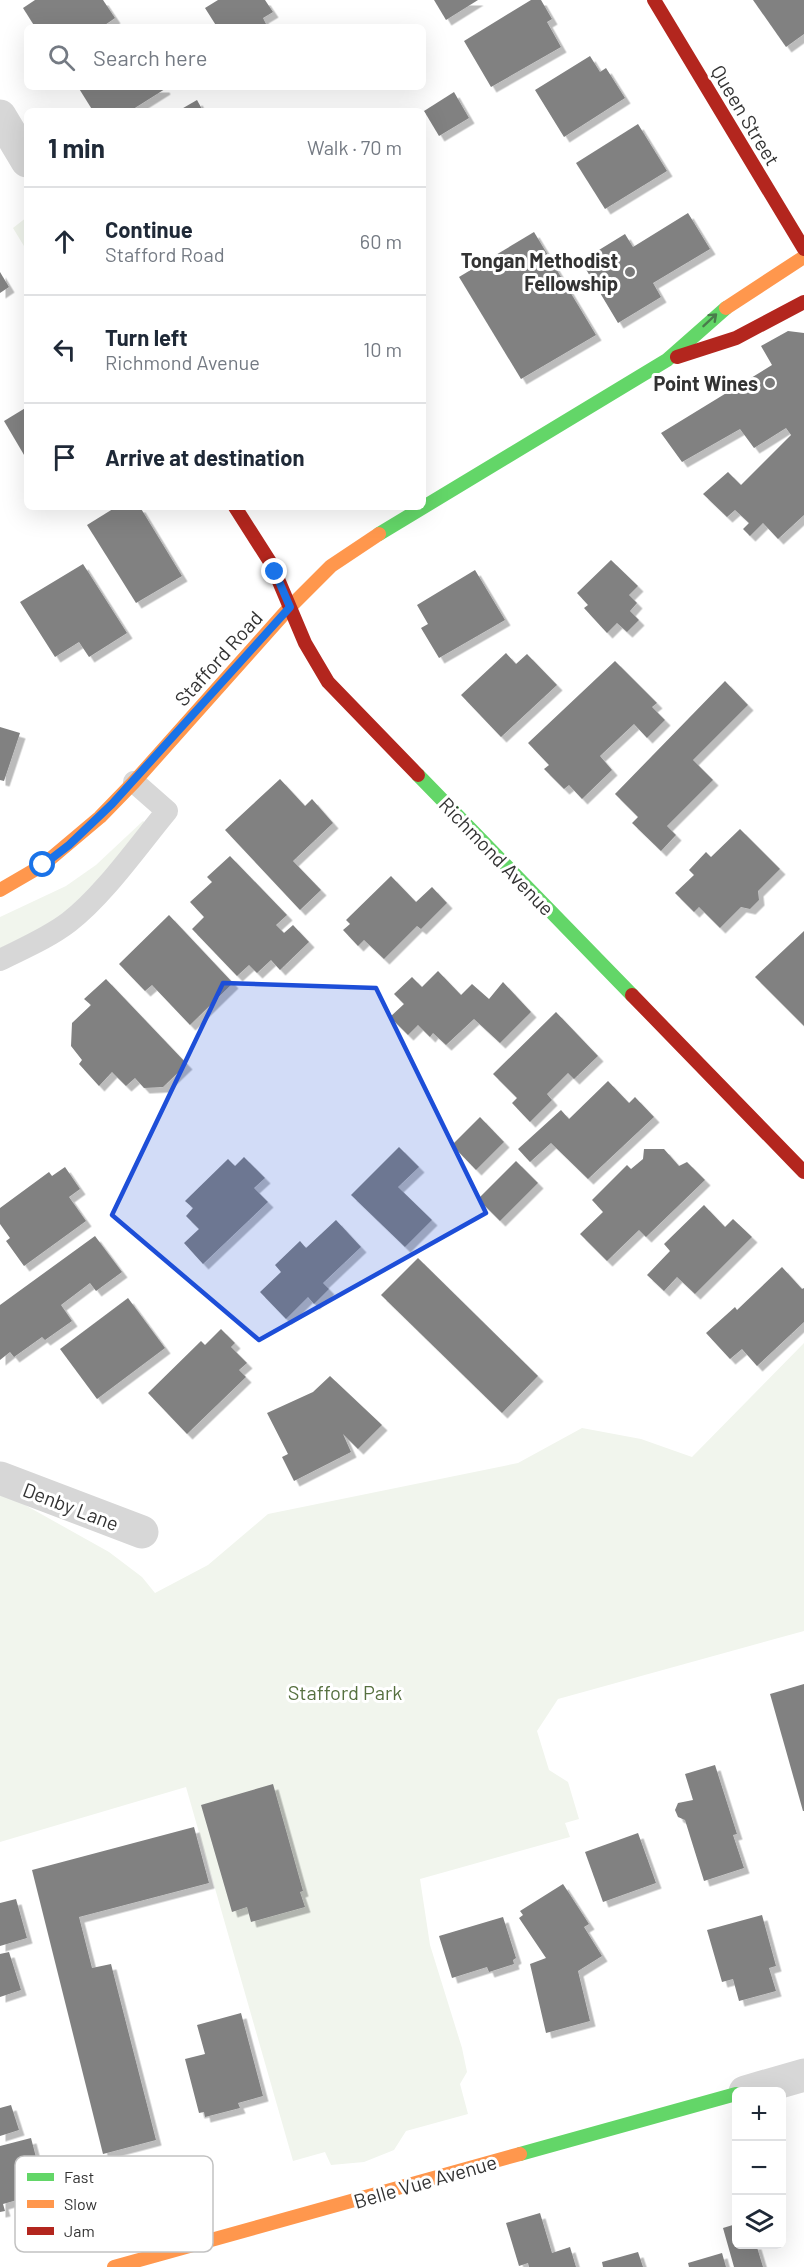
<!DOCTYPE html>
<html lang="en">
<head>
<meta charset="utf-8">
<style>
  :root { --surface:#fff; --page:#f2f2f3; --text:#1f2937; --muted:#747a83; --line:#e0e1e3 }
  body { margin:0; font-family:Barlow,sans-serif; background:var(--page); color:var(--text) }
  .controls { position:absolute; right:18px; bottom:18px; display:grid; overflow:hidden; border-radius:9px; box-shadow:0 6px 24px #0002 }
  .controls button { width:54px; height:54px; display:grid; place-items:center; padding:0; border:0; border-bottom:2px solid var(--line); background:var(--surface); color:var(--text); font:30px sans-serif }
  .stop { position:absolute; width:18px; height:18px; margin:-14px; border:4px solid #1a73e8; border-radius:50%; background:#fff }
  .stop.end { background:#1a73e8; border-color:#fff; box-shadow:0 2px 6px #0008 }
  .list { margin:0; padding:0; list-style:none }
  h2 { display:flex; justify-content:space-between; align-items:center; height:78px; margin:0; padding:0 24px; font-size:26px }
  h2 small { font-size:20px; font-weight:400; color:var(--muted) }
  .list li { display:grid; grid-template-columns:39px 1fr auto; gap:18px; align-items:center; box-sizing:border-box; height:108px; padding:0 24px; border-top:2px solid var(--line) }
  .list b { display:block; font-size:22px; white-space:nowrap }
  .list p { margin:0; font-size:20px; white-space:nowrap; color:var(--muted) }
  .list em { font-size:20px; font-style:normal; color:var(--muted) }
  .icon { flex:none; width:33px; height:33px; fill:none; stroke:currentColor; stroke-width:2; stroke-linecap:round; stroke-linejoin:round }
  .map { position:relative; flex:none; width:804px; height:2267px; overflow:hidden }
  .search { position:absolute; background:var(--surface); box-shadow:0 6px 24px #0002; left:24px; top:24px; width:402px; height:66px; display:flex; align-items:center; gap:15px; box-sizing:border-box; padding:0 21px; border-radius:9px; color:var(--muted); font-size:22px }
  .panel { position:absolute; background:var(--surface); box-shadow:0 6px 24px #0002; left:24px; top:108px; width:402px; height:402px; border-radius:9px }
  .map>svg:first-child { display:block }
  .green { fill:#f1f5ed }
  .building { fill:#818181; filter:url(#shadow) }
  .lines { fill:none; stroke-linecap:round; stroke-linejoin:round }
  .lane { stroke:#d7d7d7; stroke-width:22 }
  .street { stroke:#d7d7d7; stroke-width:33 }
  .fast { stroke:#63d668; stroke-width:14 }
  .slow { stroke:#ff974d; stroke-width:14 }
  .jam { stroke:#b3261e; stroke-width:14 }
  .oneway { stroke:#497c4b }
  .route { stroke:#1a73e8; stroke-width:8 }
  .marked { fill:#1d4ed8; fill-opacity:0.2; stroke:#1d4ed8; stroke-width:4.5; stroke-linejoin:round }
  .poi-dot { fill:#7a7a7a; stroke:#fff; stroke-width:2 }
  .labels { text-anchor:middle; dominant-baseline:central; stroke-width:6; stroke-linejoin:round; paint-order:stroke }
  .street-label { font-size:20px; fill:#333; stroke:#fff }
  .poi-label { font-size:20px; font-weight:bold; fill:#333; stroke:#fff; text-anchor:end }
  .park-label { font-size:20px; fill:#56703f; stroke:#fff }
  .key { fill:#fff; stroke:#c2c2c2; stroke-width:1.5 }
  .key-label { font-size:16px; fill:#333 }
</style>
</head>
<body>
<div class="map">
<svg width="804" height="2267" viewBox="0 0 804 2267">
  <defs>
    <filter id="shadow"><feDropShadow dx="5.5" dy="5.5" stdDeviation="0" flood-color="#0004"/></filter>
  </defs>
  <rect width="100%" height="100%" fill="#fff"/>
  <g class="green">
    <polygon points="27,217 27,251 13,228"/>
    <polygon points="143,821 147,824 77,907 45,928 0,948 0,917 66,886 96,865"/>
    <polygon points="804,1343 804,1631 558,1699 537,1731 549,1770 568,1782 579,1819 565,1823 570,1837 420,1879 430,1945 462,2048 467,2072 460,2084 468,2114 406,2131 394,2150 364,2162 331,2165 325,2152 293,2161 186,1787 0,1842 0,1491 109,1552 142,1577 155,1593 208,1565 268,1514 518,1463 582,1428 641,1439 692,1457"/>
  </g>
  <g class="building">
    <polygon points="35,0 103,0 115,18 102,27 35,27 23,8"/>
    <polygon points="218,0 265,0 273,12 263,18 267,26 265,27 217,27 205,8"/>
    <polygon points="434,0 478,0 446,20"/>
    <polygon points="531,0 541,0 552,19 547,22 561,47 491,87 464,41"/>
    <polygon points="753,0 804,0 804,34 786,47"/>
    <polygon points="590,56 600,72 606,68 625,98 564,137 535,90"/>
    <polygon points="78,87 164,87 165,89 130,111 115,111 113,109 109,111 93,111"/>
    <polygon points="454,92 469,118 439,136 424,111"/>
    <polygon points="197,100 203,111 178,111"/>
    <polygon points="638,124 667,171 605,209 576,163"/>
    <polygon points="688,213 710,249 653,283 661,297 618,323 581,261 625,234 633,247"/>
    <polygon points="534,232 596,335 521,379 459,277"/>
    <polygon points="0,272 9,287 0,293"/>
    <polygon points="788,331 804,333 804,515 778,539 763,523 750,536 743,529 749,523 735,510 727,517 703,494 728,472 741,485 791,435 786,428 754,448 740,429 682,462 661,433 772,365 761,346"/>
    <polygon points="27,407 27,460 4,421"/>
    <polygon points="116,507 140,507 182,576 136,603 87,525"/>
    <polygon points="611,560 638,586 629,595 637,603 630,611 639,620 627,632 617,623 607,633 584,608 588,605 577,593"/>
    <polygon points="83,564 127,633 89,657 79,642 55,657 20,602"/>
    <polygon points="475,570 505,620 439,658 421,628 428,624 417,605"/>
    <polygon points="506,653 516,664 527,654 557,685 501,737 461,695"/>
    <polygon points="615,661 657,703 652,707 665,720 647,738 634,724 600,756 612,770 582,799 569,785 564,789 544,769 549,765 528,743"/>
    <polygon points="725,681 748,705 693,760 713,780 667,826 676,835 661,851 632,823 638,817 615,794"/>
    <polygon points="0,727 20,733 4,781 0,780"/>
    <polygon points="280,779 305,806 312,799 333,823 293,861 321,890 300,910 225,830"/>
    <polygon points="740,829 780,869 758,891 759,900 750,909 741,907 720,928 699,907 694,912 675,893 694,875 689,870 706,852 711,857"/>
    <polygon points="230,856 287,915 276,925 284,933 293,925 309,942 280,970 271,960 257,973 249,965 237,976 192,929 204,917 190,902 212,882 207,877"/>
    <polygon points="391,876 416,902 432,887 447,903 421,929 417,926 384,959 364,940 358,946 343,930 350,924 346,920"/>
    <polygon points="169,915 233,983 190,1025 152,985 145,991 119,964"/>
    <polygon points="804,931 804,1026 755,977"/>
    <polygon points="438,971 461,995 472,984 489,999 503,982 531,1012 500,1043 474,1019 446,1045 433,1033 430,1037 418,1025 408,1035 390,1017 404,1004 394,994 412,977 422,987"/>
    <polygon points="106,979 187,1064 163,1087 144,1088 135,1078 126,1086 112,1072 99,1086 79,1064 82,1060 71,1046 72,1023 91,1005 84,999"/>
    <polygon points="556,1012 598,1056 574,1079 568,1073 547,1094 552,1100 530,1122 512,1103 517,1098 493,1074"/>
    <polygon points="608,1081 629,1103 635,1097 654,1117 588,1179 551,1143 530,1162 518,1149 561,1110 569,1119"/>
    <polygon points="480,1117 504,1142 476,1170 452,1145"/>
    <polygon points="399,1147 419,1167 398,1187 432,1220 405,1247 351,1195"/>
    <polygon points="644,1149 664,1149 679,1166 687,1162 705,1180 646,1237 639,1230 607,1261 580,1234 603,1212 592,1200 627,1165 631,1169 643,1159"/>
    <polygon points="244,1157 265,1178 254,1188 268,1202 203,1264 184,1243 199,1229 186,1216 193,1208 185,1201 228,1159 235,1166"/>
    <polygon points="516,1161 538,1183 500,1221 478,1199"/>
    <polygon points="65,1167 80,1189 69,1197 86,1221 24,1266 6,1241 10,1238 0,1224 0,1208 49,1172 52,1176"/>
    <polygon points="704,1205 725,1227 733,1219 752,1237 695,1294 677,1277 664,1291 647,1275 670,1251 664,1244"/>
    <polygon points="336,1220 361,1247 323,1283 329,1289 314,1304 308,1297 286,1319 260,1292 281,1272 275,1265 300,1241 306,1248"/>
    <polygon points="95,1236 122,1272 96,1291 90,1283 61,1305 72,1321 45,1340 42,1337 14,1357 10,1352 0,1360 0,1305"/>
    <polygon points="418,1258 538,1376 502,1413 381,1295"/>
    <polygon points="782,1267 802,1289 804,1288 804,1322 757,1366 742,1349 730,1359 706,1333 735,1307 737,1310"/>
    <polygon points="128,1298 165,1348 97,1399 60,1349"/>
    <polygon points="221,1329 235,1343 231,1347 247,1363 239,1370 246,1377 187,1434 148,1393 201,1341 205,1345"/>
    <polygon points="330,1376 382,1425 358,1449 343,1434 351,1452 294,1481 282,1457 288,1454 267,1413 313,1392"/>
    <polygon points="804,1684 804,1811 803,1811 770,1694"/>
    <polygon points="715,1765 737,1834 733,1835 744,1868 704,1881 685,1820 678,1817 675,1810 678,1803 693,1800 685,1774"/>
    <polygon points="273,1784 303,1891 300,1892 305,1907 251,1922 247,1907 232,1912 201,1805"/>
    <polygon points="194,1827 209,1883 79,1917 92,1968 111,1964 156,2140 103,2154 32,1870"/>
    <polygon points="638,1833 656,1883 603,1902 585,1852"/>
    <polygon points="563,1884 589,1924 584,1927 602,1956 578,1971 590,2021 546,2033 530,1964 546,1958 519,1918 523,1915 520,1911"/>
    <polygon points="16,1899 27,1938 0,1946 0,1903"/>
    <polygon points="762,1915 776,1966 769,1968 776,1991 739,2001 733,1979 722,1982 707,1930"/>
    <polygon points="503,1917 516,1958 513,1960 514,1964 489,1972 487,1967 452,1978 439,1936"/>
    <polygon points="9,1952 21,1990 0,1997 0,1954"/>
    <polygon points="241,2013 263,2096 238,2103 240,2108 205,2117 204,2112 199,2113 185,2059 205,2054 197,2025"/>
    <polygon points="11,2105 19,2130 0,2136 0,2108"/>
    <polygon points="31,2138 45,2192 3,2204 5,2211 0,2212 0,2146"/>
    <polygon points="540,2213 552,2253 570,2247 576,2267 529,2267 528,2263 519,2266 506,2223"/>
    <polygon points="736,2224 736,2244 756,2244 763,2267 734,2267 723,2228"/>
    <polygon points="638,2252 643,2267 603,2267 602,2262"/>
    <polygon points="722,2253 726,2267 689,2267 688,2263"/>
  </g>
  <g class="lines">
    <path class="lane" d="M0 960C24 948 48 938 69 922 104 895 138 846 167 811L134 782"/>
    <g class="street">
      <polyline points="0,116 27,161"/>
      <polyline points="0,1478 142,1532"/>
      <polyline points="745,2092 804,2075"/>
    </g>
    <g class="fast">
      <polyline points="379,534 667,360 726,308"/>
      <polyline points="418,775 632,995"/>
      <polyline points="520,2154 736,2094"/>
    </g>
    <g class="slow">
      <polyline points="726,308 804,257"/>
      <polyline points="0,890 43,865 100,817 134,782 290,607 331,566 379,534"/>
      <polyline points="114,2267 520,2154"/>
    </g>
    <g class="jam">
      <polyline points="654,0 804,249"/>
      <polyline points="677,357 736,338 804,302"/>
      <polyline points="235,507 272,565 305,643 328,682 418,775"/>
      <polyline points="632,995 804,1172"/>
    </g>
  </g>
  <defs><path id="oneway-shaft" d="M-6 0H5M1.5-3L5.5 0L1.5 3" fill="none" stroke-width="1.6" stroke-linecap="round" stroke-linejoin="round" transform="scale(1.5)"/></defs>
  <use class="oneway" href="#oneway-shaft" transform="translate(710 320) rotate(-43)"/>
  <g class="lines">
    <polyline class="route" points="43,865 69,845 112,804 290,607 275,572"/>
  </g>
  <path class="marked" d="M223 983 376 988 486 1213 259 1340 112 1215Z"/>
  <g class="poi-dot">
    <circle cx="630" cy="272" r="6"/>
    <circle cx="770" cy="383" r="6"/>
  </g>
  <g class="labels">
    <g class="street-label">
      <text transform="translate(746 115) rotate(59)">Queen Street</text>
      <text transform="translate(218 658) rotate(-48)">Stafford Road</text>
      <text transform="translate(497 856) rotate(46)">Richmond Avenue</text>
      <text transform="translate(71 1506) rotate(21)">Denby Lane</text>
      <text transform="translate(425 2181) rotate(-16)">Belle Vue Avenue</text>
    </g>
    <g class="poi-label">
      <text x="618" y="260">Tongan Methodist<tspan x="618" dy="23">Fellowship</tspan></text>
      <text x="758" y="383">Point Wines</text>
    </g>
    <g class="park-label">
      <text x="345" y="1692">Stafford Park</text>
    </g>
  </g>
  <rect x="15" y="2156" width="198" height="96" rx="9" class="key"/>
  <rect x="27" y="2173" width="27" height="8" fill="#63d668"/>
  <rect x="27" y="2200" width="27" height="8" fill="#ff974d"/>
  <rect x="27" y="2227" width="27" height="8" fill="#b3261e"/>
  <g class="key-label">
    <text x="64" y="2183">Fast</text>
    <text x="64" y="2210">Slow</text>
    <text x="64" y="2237">Jam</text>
  </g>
</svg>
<div class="controls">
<button>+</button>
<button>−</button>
<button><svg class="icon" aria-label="layers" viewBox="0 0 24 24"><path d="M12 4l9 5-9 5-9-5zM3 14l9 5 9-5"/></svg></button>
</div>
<div class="stop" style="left:43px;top:865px"></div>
<div class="stop end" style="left:275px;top:572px"></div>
<div class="search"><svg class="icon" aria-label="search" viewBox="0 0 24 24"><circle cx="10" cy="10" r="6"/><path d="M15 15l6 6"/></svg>Search here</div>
<section class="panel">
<h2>1 min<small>Walk · 70 m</small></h2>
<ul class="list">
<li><svg class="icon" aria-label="ahead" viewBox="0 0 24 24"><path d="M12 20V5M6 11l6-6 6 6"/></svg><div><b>Continue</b><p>Stafford Road</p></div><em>60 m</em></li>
<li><svg class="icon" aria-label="left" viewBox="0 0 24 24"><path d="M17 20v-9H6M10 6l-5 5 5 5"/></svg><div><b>Turn left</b><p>Richmond Avenue</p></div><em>10 m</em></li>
<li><svg class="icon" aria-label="arrive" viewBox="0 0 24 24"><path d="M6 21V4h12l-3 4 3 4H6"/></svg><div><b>Arrive at destination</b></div></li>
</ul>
</section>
</div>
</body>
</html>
